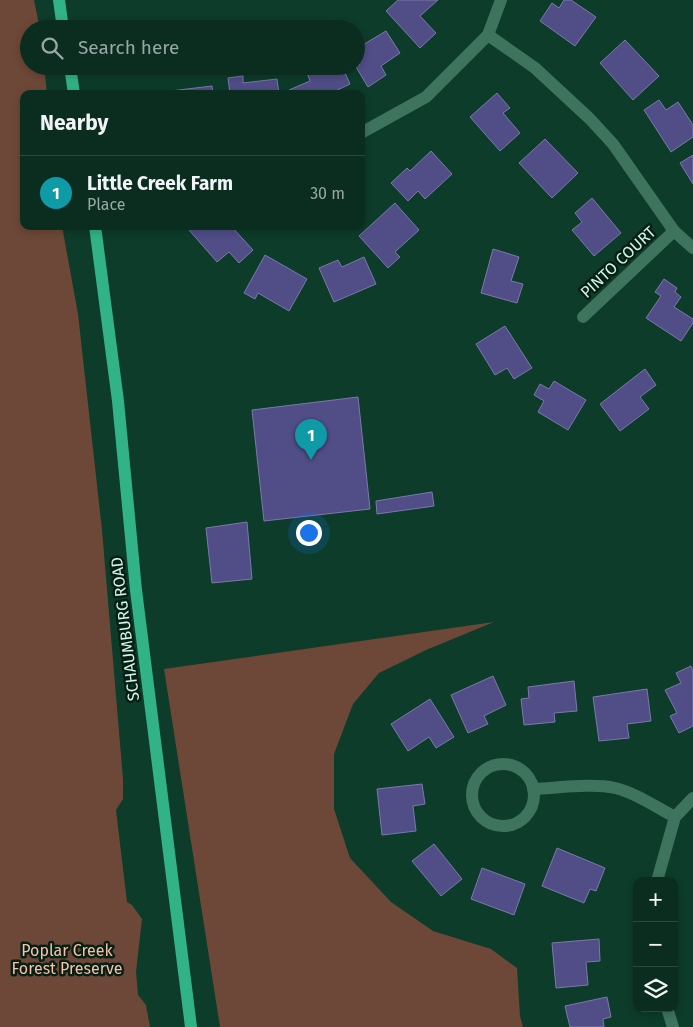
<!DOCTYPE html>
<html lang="en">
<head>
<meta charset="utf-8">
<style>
  :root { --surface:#0a2d20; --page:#18392d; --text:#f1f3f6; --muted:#99a8a5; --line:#2a493e; --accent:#d93025 }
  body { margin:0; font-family:"Fira Sans",sans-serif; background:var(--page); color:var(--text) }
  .controls { position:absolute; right:15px; bottom:15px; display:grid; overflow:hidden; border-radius:10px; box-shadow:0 2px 8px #0003 }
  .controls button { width:45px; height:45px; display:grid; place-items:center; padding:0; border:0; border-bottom:1px solid var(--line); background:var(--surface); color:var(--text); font:25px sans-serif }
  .you { position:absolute; left:308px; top:532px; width:18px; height:18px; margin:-12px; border:4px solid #fff; border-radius:50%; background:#1a73e8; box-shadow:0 0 0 8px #1a73e833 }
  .badge { display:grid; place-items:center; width:32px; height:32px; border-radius:50%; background:var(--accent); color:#fff; font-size:16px; font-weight:700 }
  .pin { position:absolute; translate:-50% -41px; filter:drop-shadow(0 1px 2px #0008) }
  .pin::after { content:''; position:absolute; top:26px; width:18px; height:15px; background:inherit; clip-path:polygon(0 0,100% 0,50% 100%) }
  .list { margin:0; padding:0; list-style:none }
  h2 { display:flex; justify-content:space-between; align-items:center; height:65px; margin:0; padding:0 20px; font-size:21px }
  h2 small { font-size:16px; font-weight:400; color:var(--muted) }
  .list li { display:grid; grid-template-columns:32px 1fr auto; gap:15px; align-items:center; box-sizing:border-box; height:75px; padding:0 20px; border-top:1px solid var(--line) }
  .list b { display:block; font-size:19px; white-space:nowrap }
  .list p { margin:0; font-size:16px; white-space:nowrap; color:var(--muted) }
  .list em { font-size:16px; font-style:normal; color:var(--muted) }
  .icon { flex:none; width:28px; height:28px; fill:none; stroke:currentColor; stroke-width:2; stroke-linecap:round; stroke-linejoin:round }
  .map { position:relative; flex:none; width:693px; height:1027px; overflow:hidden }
  .search { position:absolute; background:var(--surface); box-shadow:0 2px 8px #0003; left:20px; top:20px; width:345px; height:55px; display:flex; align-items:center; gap:12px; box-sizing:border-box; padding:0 18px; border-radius:28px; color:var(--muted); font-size:19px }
  .panel { position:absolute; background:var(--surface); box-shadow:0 2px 8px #0003; left:20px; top:90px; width:345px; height:140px; border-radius:10px }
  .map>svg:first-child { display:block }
  .green { fill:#6d4838 }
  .building { fill:#514d87; stroke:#7b79aa }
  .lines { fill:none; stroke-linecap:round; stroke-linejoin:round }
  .minor { stroke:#3e745e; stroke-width:12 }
  .major { stroke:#32b387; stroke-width:12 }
  .labels { text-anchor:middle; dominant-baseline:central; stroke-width:5; stroke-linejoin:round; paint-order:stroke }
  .street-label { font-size:16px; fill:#d6f4e6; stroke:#072016 }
  .park-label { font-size:16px; fill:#f8c0a7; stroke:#072016 }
</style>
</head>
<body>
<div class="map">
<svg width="693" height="1027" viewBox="0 0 693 1027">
  <rect width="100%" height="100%" fill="#0d3c2b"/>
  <g class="green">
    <polygon points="0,0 34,0 40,29 29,29 29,66 44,66 47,94 24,94 24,226 62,226 78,314 102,530 123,779 123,799 116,810 127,902 132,905 142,919 136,972 138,995 146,1005 150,1027 0,1027"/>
    <polygon points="494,622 426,650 379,673 353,704 334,754 334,809 350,858 391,902 433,931 491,949 517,968 520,1016 523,1027 220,1027 164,669"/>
  </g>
  <g class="building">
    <polygon points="398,0 438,0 420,16 436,33 420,48 386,11"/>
    <polygon points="564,0 571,0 596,17 575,46 540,21 552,3 559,8"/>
    <polygon points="386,31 400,53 381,66 386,75 368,87 356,67 360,64 356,58 356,49"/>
    <polygon points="625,40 659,76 633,100 600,63"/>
    <polygon points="307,66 342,66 350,84 329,94 290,94 289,90 310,81 305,67"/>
    <polygon points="243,76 243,83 277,79 279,94 230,94 228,78"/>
    <polygon points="212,86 213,94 163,94 162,92"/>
    <polygon points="497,93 510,108 503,113 520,133 500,151 470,117"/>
    <polygon points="659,100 666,110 678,102 693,125 693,137 671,152 644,110"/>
    <polygon points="545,139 578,173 552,198 519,163"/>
    <polygon points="431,151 452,174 425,199 418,191 408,201 391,183 407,168 410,171"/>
    <polygon points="693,155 693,184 680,163"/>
    <polygon points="592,198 621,233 594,256 572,230 582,222 575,213"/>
    <polygon points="395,203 419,230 395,252 400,257 388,268 359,236"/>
    <polygon points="193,226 231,226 253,250 239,263 229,252 217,262 189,230"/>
    <polygon points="493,249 519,257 511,281 523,284 517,303 481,293"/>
    <polygon points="265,255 307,279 289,311 258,293 255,299 244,293"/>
    <polygon points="364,257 376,284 334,302 319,268 338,260 342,267"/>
    <polygon points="664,279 677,288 675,292 681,297 674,307 693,319 693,323 681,341 646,318 661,296 655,292"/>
    <polygon points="505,326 532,368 514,379 507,368 495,375 476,344"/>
    <polygon points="645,369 656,385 640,397 649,409 620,431 600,404"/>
    <polygon points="554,381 586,400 568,430 538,412 544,401 534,395 540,384 549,389"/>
    <polygon points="358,397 370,509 264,521 252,410"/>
    <polygon points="432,492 434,506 377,514 376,501"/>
    <polygon points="247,522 252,579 212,583 206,528"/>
    <polygon points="691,666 693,671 693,726 679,733 670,716 677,713 665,690 681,683 676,673"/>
    <polygon points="493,676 506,705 484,716 488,724 468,733 451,695"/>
    <polygon points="574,681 577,711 554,713 555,722 524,725 521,699 529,698 528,687"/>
    <polygon points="647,689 651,721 627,724 629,738 599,741 593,697"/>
    <polygon points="430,699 454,737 436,748 429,737 408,751 391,724"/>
    <polygon points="422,784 425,804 413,806 416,831 382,835 377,789"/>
    <polygon points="434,844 462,879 441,896 412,861"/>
    <polygon points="557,848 605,868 596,891 590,889 584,903 542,886"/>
    <polygon points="482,868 525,884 514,915 471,899"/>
    <polygon points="599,939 600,961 586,962 588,985 556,988 552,943"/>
    <polygon points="607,997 611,1017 603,1019 604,1027 570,1027 565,1006"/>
  </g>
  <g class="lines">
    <g class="minor">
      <polyline points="488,35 535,68 590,119 613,144 674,231 693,248"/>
      <polyline points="361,133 426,97 488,35 501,0"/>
      <polyline points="583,317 674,231"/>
      <circle cx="503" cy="795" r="31"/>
      <path d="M533 789C557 788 593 783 615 788 636 793 656 807 675 817"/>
      <polyline points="657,881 675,817 693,798"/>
      <polyline points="667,1008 673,1027"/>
    </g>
    <g class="major">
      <polyline points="59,0 63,29"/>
      <polyline points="70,66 74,94"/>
      <polyline points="95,226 118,401 136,590 191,1027"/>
    </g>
  </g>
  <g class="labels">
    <g class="street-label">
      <text transform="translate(618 262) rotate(-43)">PINTO COURT</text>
      <text transform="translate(125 629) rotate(-97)">SCHAUMBURG ROAD</text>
    </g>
    <g class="park-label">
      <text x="67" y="950">Poplar Creek<tspan x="67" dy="18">Forest Preserve</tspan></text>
    </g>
  </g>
</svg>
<div class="controls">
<button>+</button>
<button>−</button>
<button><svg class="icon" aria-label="layers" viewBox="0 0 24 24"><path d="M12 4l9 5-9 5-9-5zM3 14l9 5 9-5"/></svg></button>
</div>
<div class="you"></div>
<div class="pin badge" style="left:311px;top:460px;background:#0f9aa8">1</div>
<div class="search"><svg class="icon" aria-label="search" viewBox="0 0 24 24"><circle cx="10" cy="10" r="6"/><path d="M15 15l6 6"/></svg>Search here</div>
<section class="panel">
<h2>Nearby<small></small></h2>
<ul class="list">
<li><span class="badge" style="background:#0f9aa8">1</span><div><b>Little Creek Farm</b><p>Place</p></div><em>30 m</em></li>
</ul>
</section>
</div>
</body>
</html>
